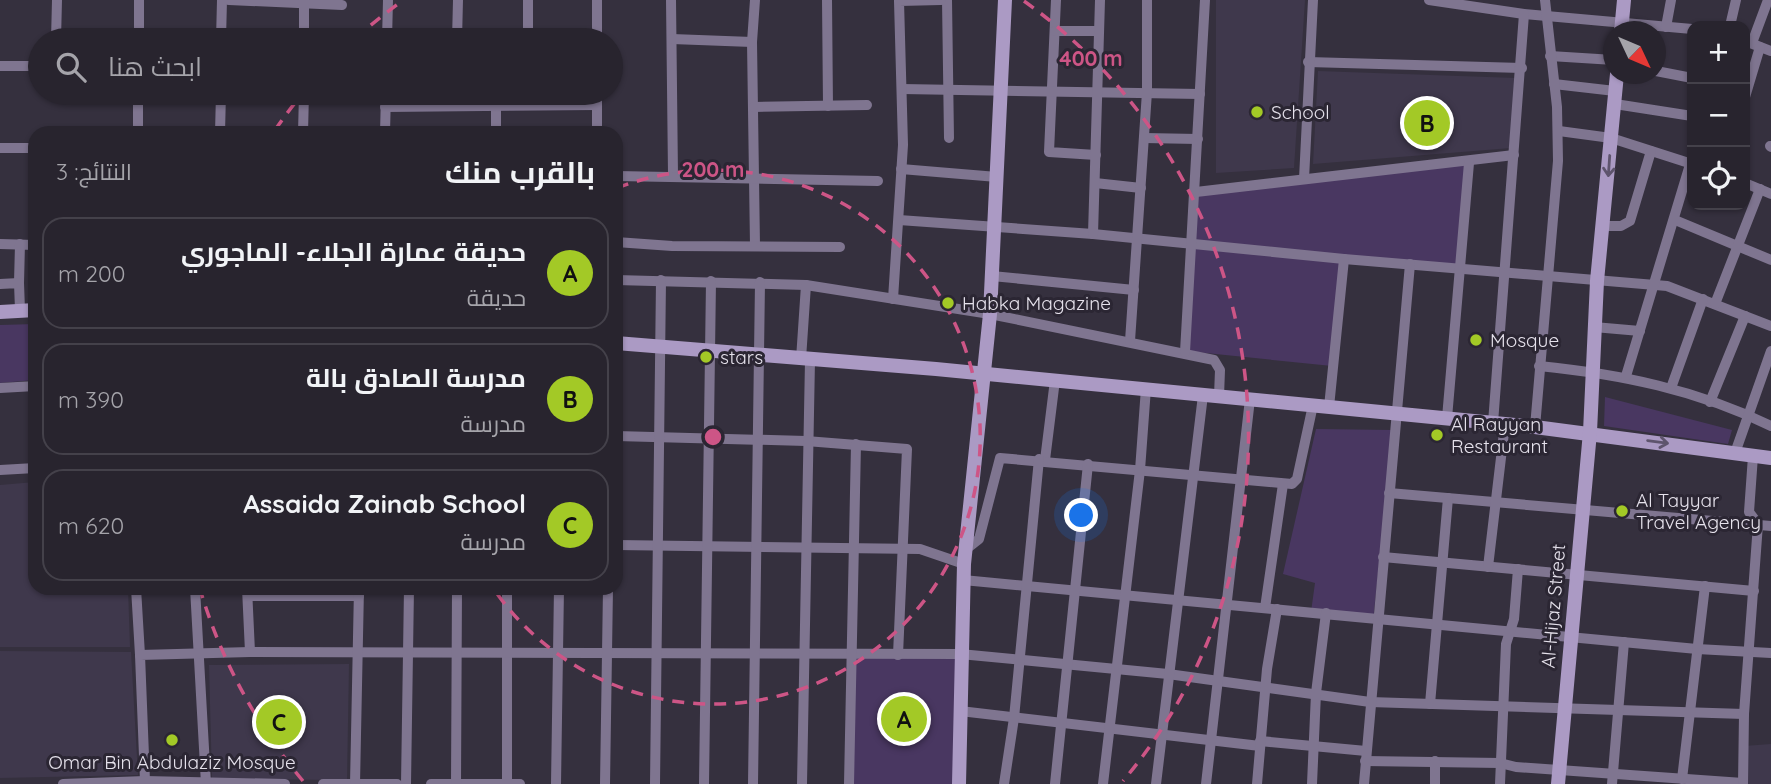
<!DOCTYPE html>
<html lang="ar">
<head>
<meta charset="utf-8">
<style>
  :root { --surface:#28242e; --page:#302c36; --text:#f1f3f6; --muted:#a5a4aa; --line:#44414a; --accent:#a3c926 }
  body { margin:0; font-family:Quicksand,Cairo,sans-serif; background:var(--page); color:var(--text); direction:rtl }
  .controls { position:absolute; right:21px; top:21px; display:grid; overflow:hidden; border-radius:14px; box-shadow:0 2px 5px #0004 }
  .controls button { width:63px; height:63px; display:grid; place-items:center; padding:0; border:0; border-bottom:2px solid var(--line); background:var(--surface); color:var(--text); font:35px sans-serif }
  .compass { position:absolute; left:1603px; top:21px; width:63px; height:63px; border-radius:50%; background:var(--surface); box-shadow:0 2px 5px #0004; rotate:134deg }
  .you { position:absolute; left:1082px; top:516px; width:24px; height:24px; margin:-18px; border:5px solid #fff; border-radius:50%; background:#1a73e8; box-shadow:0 0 0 10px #1a73e833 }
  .badge { display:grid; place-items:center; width:46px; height:46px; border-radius:50%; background:var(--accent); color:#111; font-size:23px; font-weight:700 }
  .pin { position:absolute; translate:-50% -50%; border:4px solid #fff; box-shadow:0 2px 7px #0006 }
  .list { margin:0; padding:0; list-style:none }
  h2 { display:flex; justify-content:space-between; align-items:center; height:91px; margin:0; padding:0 28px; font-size:30px }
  h2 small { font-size:23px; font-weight:400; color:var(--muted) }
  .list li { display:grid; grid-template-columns:46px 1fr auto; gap:21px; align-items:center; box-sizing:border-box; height:112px; margin:0 14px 14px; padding:0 14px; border:2px solid var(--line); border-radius:21px }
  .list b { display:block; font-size:26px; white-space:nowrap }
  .list p { margin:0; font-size:23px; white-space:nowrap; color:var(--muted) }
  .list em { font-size:23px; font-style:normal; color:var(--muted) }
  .icon { flex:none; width:38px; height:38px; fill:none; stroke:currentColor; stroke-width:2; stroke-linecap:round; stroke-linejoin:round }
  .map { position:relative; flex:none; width:1771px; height:784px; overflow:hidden; direction:ltr }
  .search { position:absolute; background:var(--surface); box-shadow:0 2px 5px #0004; left:28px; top:28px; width:595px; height:77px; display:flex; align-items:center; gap:18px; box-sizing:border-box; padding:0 24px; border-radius:38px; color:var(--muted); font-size:26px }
  .panel { position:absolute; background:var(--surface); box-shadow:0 2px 5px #0004; left:28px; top:126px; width:595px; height:469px; border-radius:21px; direction:rtl }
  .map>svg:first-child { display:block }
  .built { fill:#3f384c }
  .green { fill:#493761 }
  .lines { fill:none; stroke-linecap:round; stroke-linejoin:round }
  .street { stroke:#7f7590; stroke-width:10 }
  .secondary { stroke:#ab9ac4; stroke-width:14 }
  .oneway { stroke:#5e546d }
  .ring { fill:none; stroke:#cd5586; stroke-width:3.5; stroke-dasharray:12 9 }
  .poi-dot { fill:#a3c926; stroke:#2b2633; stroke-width:2.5 }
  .labels { text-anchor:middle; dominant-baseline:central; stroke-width:6; stroke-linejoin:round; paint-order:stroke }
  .poi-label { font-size:19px; fill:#e6e2ec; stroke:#2b2633; text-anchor:start }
  .street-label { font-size:19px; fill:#e6e2ec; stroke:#2b2633 }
  .centre { fill:#cd5586; stroke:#2b2633; stroke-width:3.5 }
  .ring-label { font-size:21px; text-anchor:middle; font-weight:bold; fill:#cd5586; stroke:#2b2633; stroke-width:6; stroke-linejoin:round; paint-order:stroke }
</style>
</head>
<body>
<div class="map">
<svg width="1771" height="784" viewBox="0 0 1771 784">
  <rect width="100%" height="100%" fill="#35303e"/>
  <g class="built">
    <polygon points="1216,0 1305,0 1294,168 1216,173"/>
    <polygon points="1318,71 1516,78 1511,148 1313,164"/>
    <polygon points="35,482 35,588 128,588 130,647 0,647 0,485"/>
    <polygon points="0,651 131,652 138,775 0,778"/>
    <polygon points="349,664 347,780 212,779 209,665"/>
    <polygon points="1771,744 1771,784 1743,784 1744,746"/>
  </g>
  <g class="green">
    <polygon points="1469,163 1459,267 1191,245 1196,192"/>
    <polygon points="1191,246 1343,260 1332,366 1186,351"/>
    <polygon points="35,324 35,380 0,383 0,325"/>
    <polygon points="1605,397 1732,430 1728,444 1604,426"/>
    <polygon points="1316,429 1393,430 1373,621 1311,612 1315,583 1283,574"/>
    <polygon points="960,654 959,784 849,784 850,655"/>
  </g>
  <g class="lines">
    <g class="street">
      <polyline points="229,0 342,5"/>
      <polyline points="528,0 528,40"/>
      <polyline points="671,0 673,175"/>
      <polyline points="755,0 752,42 755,246"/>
      <polyline points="827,0 828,106"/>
      <polyline points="947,0 949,138"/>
      <polyline points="1056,0 1049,152 1096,155"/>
      <polyline points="1429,0 1524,14 1692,29"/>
      <polyline points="1730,26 1736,0"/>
      <polyline points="1666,27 1671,0"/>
      <polyline points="1055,31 1099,31"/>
      <polyline points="672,39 752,42"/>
      <polyline points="56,40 57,0"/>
      <polyline points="139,40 139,0"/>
      <polyline points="221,40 222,0"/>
      <polyline points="304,40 304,0"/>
      <polyline points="387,40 388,0"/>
      <polyline points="457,40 458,0"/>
      <polyline points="597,40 597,0"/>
      <polyline points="1745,41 1771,51"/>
      <polyline points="1752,43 1768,0"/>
      <polyline points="1550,56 1614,60"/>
      <polyline points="1308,62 1522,68"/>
      <polyline points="0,66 40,66"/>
      <polyline points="1656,71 1692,78"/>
      <polyline points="1554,84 1615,91"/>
      <polyline points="902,89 1200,94"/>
      <polyline points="1745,97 1760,47"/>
      <polyline points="1615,104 1692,116"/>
      <polyline points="496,106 496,133"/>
      <polyline points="385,107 597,105"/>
      <polyline points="754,107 867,105"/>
      <polyline points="1559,131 1611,138 1692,164"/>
      <polyline points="138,133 138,93"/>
      <polyline points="220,133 221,93"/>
      <polyline points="303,133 304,93"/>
      <polyline points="385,133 386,93"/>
      <polyline points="597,133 597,93"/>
      <polyline points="1144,138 1198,139"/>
      <polyline points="1770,146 1771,147"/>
      <polyline points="0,148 35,148"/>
      <polyline points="901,169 997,177"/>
      <polyline points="616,176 878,181"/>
      <polyline points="1304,179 1313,0"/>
      <polyline points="1095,183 1141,188"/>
      <polyline points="1745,183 1771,194"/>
      <polyline points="1196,192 1514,155"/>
      <polyline points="899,220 1093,234 1344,259 1667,286 1771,326"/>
      <polyline points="1675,220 1771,260"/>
      <polyline points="1605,226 1621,226 1630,221 1651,151"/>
      <polyline points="1093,234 1100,0"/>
      <polyline points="616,242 672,246 840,247"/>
      <polyline points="0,244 35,245"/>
      <polyline points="992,276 1134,290"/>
      <polyline points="616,280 806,285 990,314 1214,360 1220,370 1219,396"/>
      <polyline points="19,283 20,244"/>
      <polyline points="0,284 19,283 20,310"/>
      <polyline points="893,299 903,145 899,1 941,0"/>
      <polyline points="1715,304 1760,189"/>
      <polyline points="1594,327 1640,331"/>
      <polyline points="1130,341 1147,92 1147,0"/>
      <polyline points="1185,352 1205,0"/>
      <polyline points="801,359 806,285"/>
      <path d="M1539 366C1620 374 1698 390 1771 426"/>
      <polyline points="1626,376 1692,158"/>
      <polyline points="0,388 35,386"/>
      <polyline points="1671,388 1703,299"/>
      <polyline points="1710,402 1745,316"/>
      <polyline points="1329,407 1344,259"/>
      <polyline points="1447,418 1469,163"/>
      <polyline points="1493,423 1524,14"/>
      <polyline points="1535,427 1558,161 1557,107 1545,0"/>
      <polyline points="616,436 806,441 907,449 898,655"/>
      <polyline points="1735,453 1771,351"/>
      <polyline points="1045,460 1055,380"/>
      <polyline points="0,470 35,468"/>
      <polyline points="1389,493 1771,526"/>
      <polyline points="616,545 920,549 964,564"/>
      <polyline points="965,550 979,539 1000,458 1292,484 1297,479 1313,405"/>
      <polyline points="1383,557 1754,591"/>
      <polyline points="1488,567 1505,424"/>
      <polyline points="963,580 1697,649 1771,653"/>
      <polyline points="136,588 140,655"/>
      <polyline points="195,588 206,784"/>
      <polyline points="247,588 250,652"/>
      <polyline points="507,588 507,784"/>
      <polyline points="248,596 359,596"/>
      <polyline points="1265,608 1283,484"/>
      <polyline points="1430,704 1448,498"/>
      <polyline points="960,711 1260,746"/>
      <polyline points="1260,741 1366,751"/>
      <polyline points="1365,761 1500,763 1516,767 1743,783"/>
      <polyline points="1435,761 1435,784"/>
      <polyline points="1682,779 1705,586"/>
      <polyline points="145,781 140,655 250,652 960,654 1168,674 1370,702 1744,714"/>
      <polyline points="63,784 145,781 285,784"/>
      <polyline points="323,784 397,784"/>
      <polyline points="355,784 359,588"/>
      <polyline points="406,784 409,588"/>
      <polyline points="431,784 520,784"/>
      <polyline points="456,784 457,588"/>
      <polyline points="556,784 559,588"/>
      <polyline points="605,784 608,588"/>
      <polyline points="655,784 661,280"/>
      <polyline points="704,784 711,281"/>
      <polyline points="753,784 760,282"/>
      <polyline points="802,784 810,360"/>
      <polyline points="849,784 856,444"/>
      <polyline points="1004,784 1014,718 1039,459"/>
      <polyline points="1055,784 1088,464"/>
      <polyline points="1103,784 1140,470 1146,388"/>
      <polyline points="1156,784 1203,395"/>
      <polyline points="1206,784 1250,399"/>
      <polyline points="1257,784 1267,669 1277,609"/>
      <polyline points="1312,784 1316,693 1326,613"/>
      <polyline points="1364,784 1410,264"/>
      <polyline points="1500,784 1506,644 1514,619 1518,569"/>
      <polyline points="1612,784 1624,642"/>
      <polyline points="1743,784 1744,714 1758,524 1749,512 1753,456"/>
    </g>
    <g class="secondary">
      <polyline points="1621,32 1624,0"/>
      <polyline points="0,312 35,310"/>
      <polyline points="616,343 936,369 1535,427 1771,458"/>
      <polyline points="959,784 964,564 990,314 1005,0"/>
      <polyline points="1558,784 1590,432 1597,281 1617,74"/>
    </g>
  </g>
  <defs><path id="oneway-shaft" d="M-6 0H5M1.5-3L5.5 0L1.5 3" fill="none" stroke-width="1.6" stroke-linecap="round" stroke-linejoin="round" transform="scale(1.75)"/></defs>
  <g class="oneway">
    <use href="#oneway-shaft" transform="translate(1609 166) rotate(94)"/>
    <use href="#oneway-shaft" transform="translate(1658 442) rotate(8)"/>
  </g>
  <g class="ring">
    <path d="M617 188A267 267 0 1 1 493 588"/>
    <path d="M303 781A535 535 0 0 1 200 589M275 130A535 535 0 0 1 303 93M355 39A535 535 0 0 1 402 1M1024 1A535 535 0 0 1 1123 781"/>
  </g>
  <g class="poi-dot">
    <circle cx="1257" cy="112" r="7"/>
    <circle cx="948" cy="303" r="7"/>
    <circle cx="1476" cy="340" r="7"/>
    <circle cx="706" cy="357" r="7"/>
    <circle cx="1437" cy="435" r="7"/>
    <circle cx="1622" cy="511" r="7"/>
    <circle cx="172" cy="740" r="7"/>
  </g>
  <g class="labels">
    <g class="poi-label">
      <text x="1271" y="112">School</text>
      <text x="962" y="303">Habka Magazine</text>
      <text x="1490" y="340">Mosque</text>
      <text x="720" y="357">stars</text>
      <text x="1451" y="424">Al Rayyan<tspan x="1451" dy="22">Restaurant</tspan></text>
      <text x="1636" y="500">Al Tayyar<tspan x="1636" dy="22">Travel Agency</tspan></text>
      <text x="172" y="762" text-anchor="middle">Omar Bin Abdulaziz Mosque</text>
    </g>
    <g class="street-label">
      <text transform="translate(1553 606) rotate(-85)">Al-Hijaz Street</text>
    </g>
  </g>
  <circle cx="713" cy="437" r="10" class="centre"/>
  <g class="ring-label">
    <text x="1091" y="66">400 m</text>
    <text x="713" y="177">200 m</text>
  </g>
</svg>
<div class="controls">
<button>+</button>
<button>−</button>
<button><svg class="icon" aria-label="locate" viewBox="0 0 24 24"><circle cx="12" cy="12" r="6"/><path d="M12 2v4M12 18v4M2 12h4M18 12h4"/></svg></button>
</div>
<svg class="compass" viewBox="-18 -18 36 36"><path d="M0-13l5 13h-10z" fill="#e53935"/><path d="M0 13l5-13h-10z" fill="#a5a4aa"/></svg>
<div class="you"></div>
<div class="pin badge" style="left:904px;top:719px">A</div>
<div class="pin badge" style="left:1427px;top:123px">B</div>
<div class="pin badge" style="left:279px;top:722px">C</div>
<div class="search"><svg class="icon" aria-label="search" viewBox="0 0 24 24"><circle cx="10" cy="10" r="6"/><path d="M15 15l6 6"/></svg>ابحث هنا</div>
<section class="panel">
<h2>بالقرب منك<small>النتائج: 3</small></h2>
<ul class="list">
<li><span class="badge">A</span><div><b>حديقة عمارة الجلاء- الماجوري</b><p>حديقة</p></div><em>200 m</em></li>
<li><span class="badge">B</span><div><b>مدرسة الصادق بالة</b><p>مدرسة</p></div><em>390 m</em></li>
<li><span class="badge">C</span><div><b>Assaida Zainab School</b><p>مدرسة</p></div><em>620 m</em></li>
</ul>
</section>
</div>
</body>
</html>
